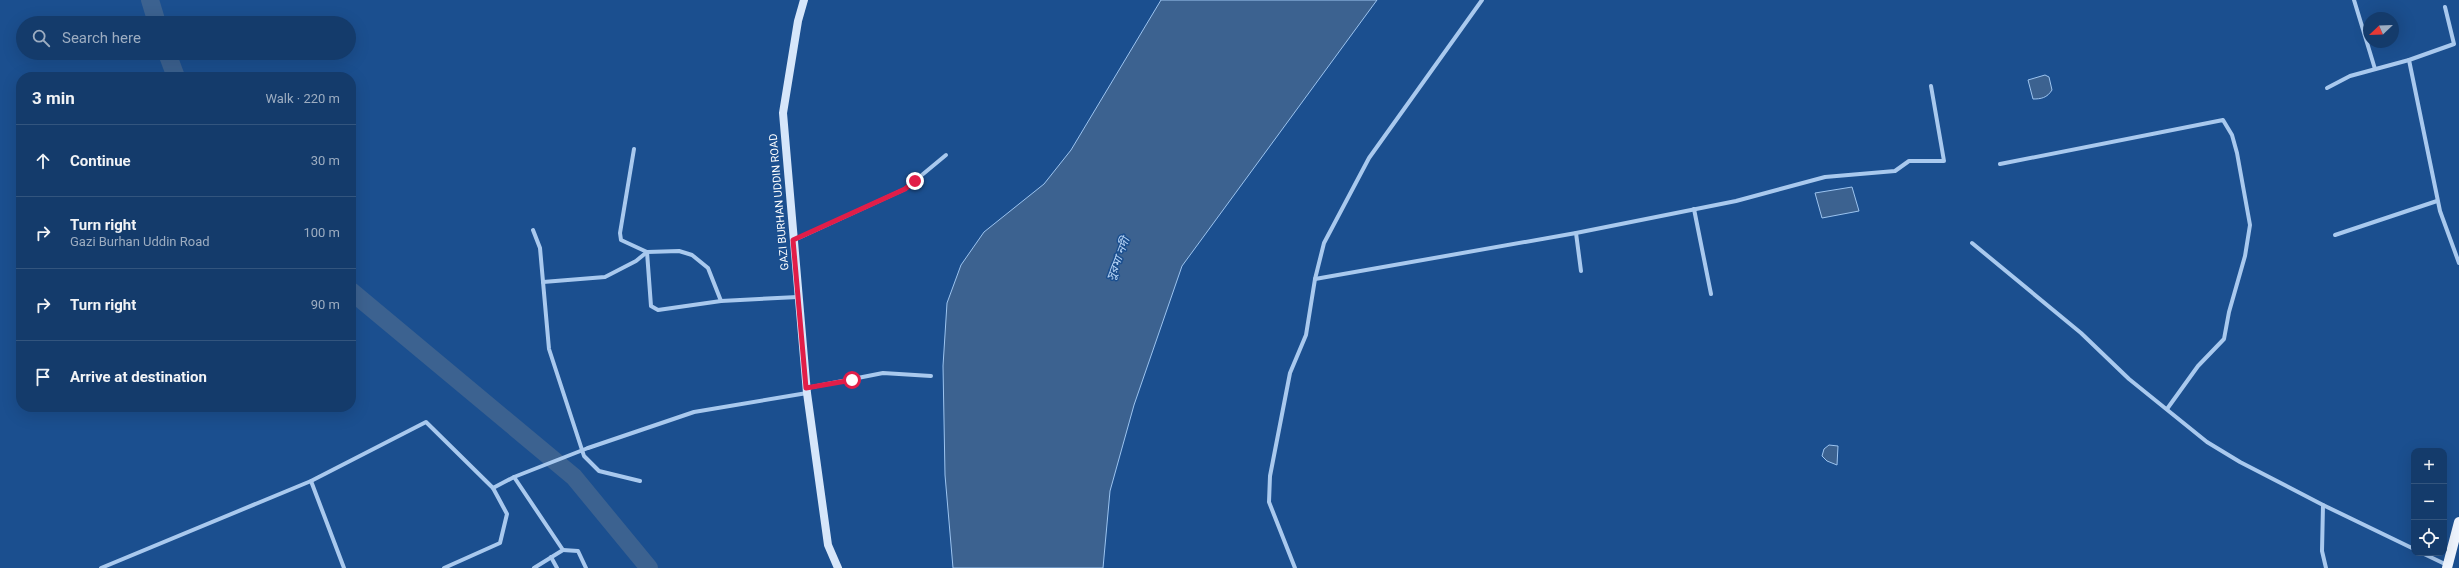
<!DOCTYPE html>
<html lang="en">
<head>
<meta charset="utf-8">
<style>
  :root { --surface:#143b6b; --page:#214673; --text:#f1f3f6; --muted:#9dadc1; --line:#33557e }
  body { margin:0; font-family:Roboto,"Noto Sans Bengali",sans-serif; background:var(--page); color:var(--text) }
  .controls { position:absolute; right:12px; bottom:12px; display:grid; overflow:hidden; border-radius:8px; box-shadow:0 4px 16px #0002 }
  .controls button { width:36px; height:36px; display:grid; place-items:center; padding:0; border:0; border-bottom:1px solid var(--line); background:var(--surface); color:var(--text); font:20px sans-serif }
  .compass { position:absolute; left:2363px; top:12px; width:36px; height:36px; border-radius:50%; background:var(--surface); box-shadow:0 4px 16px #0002; rotate:247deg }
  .stop { position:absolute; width:12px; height:12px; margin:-9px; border:3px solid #e11d48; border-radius:50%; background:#fff }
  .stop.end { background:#e11d48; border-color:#fff; box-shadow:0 1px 4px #0008 }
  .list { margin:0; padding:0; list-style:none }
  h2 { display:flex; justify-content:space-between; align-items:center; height:52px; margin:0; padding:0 16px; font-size:17px }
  h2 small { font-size:13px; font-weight:400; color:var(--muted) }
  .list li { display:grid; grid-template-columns:26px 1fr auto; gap:12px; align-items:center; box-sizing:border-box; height:72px; padding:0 16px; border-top:1px solid var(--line) }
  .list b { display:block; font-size:15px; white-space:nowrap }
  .list p { margin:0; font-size:13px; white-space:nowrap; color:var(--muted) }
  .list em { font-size:13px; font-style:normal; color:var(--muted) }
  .icon { flex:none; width:22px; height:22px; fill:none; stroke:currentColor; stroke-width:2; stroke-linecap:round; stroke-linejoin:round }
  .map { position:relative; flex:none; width:2459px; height:568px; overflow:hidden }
  .search { position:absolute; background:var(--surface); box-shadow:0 4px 16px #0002; left:16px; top:16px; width:340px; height:44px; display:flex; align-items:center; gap:10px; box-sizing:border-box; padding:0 14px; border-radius:22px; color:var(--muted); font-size:15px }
  .panel { position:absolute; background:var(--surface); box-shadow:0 4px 16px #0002; left:16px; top:72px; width:340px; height:340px; border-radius:16px }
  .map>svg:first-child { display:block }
  .water { fill:#3c6290; stroke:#9cc4f0 }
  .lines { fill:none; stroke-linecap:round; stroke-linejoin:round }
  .river { stroke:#3c6290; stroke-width:18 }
  .street { stroke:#a9c9ee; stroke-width:4 }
  .secondary { stroke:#d6e6fa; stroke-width:8 }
  .primary { stroke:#f0f6ff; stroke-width:10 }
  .street-bridge { stroke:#a9c9ee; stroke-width:4 }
  .route { stroke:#e11d48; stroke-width:5 }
  .labels { text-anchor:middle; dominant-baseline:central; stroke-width:3; stroke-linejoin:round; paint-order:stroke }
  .street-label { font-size:11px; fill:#fff; stroke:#1b4f8f }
  .water-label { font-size:12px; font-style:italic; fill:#b5d3f5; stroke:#1b4f8f }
</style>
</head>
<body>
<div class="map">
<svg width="2459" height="568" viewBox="0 0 2459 568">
  <rect width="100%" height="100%" fill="#1b4f8f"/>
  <g class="water">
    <polygon points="1161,0 1377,0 1182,266 1134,405 1110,491 1103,568 953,568 945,475 943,366 947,303 961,265 984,232 1044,184 1071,150"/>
    <path d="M2045 75 2049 77 2052 90C2047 98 2041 99 2033 99L2028 80Z"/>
    <polygon points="1852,187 1859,211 1822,218 1815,193"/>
    <polygon points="1829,445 1838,446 1837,465 1827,461 1822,456 1824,449"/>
  </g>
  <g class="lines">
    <g class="river">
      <polyline points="150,0 157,23"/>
      <polyline points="167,53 176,77"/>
      <polyline points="351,291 574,477 649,568"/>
    </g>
    <g class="street">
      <polyline points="2354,0 2375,69"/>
      <polyline points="2445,7 2454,44 2409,60 2440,211 2459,263"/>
      <polyline points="2327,88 2350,76 2409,60"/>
      <polyline points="634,149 620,233 621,240 647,252 679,251 692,255 708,268 721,301 798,297"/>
      <polyline points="2000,164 2223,120 2232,135 2237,153 2250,225 2245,256 2229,312 2224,339 2198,366 2167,409"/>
      <polyline points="1694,209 1711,294"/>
      <polyline points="533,230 540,248 549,349 584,456 599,471 640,481"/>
      <polyline points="1576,233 1581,271"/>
      <polyline points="2335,235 2437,201"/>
      <polyline points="794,240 905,189 946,155"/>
      <polyline points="1972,243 2081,333 2129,379 2207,442 2240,462 2323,505 2414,549"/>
      <polyline points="647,252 651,306 658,310 721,301"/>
      <polyline points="1315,279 1576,233 1736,201 1825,177 1895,171 1909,161 1944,161 1931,86"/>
      <polyline points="543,282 605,277 636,261 647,252"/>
      <polyline points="807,388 883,373 931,376"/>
      <polyline points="588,448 694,412 807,393"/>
      <polyline points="311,481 344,568"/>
      <polyline points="2323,505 2322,551 2326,568"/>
      <polyline points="563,550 578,551 586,568"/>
      <polyline points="2422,553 2447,565"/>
      <polyline points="551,557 557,568"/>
      <polyline points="101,568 311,481 426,422 493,488 514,477 563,550 534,568"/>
      <polyline points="444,568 500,543 507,514 493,488"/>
      <polyline points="1295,568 1269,502 1270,476 1290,373 1306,335 1315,279 1324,243 1369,158 1482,0"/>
    </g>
    <polyline class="secondary" points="804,0 798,21 783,113 807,393 828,545 838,568"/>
    <polyline class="primary" points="2447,568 2459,522"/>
    <polyline class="street-bridge" points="514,477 588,448"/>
  </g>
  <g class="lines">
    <polyline class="route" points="852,380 806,388 793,240 905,189 915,181"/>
  </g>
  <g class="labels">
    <g class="street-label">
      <text transform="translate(779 202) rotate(-95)">GAZI BURHAN UDDIN ROAD</text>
    </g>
    <g class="water-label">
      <text transform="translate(1118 259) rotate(-69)">সুরমা নদী</text>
    </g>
  </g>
</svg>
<div class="controls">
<button>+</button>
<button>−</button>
<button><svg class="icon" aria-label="locate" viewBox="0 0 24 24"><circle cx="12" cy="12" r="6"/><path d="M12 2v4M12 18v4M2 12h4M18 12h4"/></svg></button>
</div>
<svg class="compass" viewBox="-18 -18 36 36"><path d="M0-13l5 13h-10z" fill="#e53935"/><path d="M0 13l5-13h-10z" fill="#9dadc1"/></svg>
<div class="stop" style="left:852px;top:380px"></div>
<div class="stop end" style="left:915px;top:181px"></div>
<div class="search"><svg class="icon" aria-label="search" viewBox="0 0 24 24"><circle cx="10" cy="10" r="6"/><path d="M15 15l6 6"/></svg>Search here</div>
<section class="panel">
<h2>3 min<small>Walk · 220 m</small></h2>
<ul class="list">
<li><svg class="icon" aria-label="ahead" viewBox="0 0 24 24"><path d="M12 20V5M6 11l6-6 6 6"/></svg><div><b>Continue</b></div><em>30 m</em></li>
<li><svg class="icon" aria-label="right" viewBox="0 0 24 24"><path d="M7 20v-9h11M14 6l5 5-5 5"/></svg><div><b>Turn right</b><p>Gazi Burhan Uddin Road</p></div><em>100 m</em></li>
<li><svg class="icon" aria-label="right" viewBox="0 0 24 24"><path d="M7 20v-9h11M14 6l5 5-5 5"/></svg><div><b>Turn right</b></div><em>90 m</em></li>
<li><svg class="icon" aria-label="arrive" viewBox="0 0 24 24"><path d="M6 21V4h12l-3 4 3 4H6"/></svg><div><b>Arrive at destination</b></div></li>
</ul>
</section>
</div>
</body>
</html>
